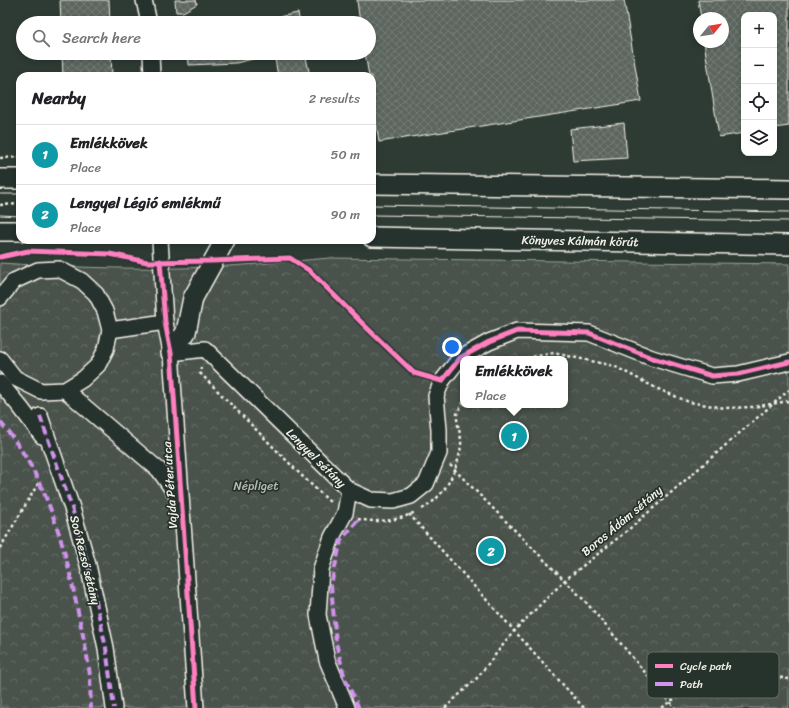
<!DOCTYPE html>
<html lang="en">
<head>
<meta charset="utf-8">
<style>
  :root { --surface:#fff; --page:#f6f6f6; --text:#202124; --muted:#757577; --line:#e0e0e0; --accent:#7c3aed }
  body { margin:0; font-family:Sriracha,sans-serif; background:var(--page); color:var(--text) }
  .controls { position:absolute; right:12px; top:12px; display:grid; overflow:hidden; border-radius:8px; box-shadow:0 2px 6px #0003 }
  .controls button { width:36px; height:36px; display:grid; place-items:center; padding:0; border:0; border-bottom:1px solid var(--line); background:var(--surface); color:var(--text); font:20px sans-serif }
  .compass { position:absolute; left:693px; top:12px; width:36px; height:36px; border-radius:50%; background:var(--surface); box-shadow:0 2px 6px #0003; rotate:60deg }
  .you { position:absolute; left:452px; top:347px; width:14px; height:14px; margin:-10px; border:3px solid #fff; border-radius:50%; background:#1a73e8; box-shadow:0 0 0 6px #1a73e833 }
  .badge { display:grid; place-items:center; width:26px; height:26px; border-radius:50%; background:var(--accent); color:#fff; font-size:13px; font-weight:700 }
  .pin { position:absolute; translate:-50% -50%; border:2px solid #fff; box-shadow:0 1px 4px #0006 }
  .popup { position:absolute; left:460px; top:356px; width:108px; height:52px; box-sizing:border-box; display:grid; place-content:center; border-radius:8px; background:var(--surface); filter:drop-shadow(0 1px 3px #0005); font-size:13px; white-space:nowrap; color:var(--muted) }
  .popup b { font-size:15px; color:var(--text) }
  .popup::after { content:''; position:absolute; left:50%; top:100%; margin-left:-8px; border:8px solid transparent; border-top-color:var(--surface) }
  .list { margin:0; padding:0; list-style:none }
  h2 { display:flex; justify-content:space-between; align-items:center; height:52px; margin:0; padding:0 16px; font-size:17px }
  h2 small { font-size:13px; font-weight:400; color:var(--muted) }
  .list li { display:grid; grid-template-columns:26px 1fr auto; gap:12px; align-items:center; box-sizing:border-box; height:60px; padding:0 16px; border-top:1px solid var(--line) }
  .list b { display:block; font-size:15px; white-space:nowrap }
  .list p { margin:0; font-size:13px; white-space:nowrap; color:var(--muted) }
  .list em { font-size:13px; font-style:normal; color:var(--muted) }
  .icon { flex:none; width:22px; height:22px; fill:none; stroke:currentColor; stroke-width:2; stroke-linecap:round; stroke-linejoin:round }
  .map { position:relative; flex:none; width:789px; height:708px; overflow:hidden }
  .search { position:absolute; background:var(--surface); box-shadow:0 2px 6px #0003; left:16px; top:16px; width:360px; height:44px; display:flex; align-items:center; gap:10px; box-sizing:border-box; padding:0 14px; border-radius:22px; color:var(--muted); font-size:15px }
  .panel { position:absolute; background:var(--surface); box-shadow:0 2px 6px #0003; left:16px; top:72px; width:360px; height:172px; border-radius:12px }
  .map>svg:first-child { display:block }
  .park { fill:url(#park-crowns); stroke:#9ea29a; fill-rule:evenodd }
  .building { fill:url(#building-cross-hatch); stroke:#f4f1e8 }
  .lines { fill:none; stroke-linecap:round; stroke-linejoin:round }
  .minor-casing { stroke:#f4f1e8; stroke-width:18 }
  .major-casing { stroke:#f4f1e8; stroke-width:22 }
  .path { stroke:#f4f1e8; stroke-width:2.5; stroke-dasharray:3 3; stroke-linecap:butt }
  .minor { stroke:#26332d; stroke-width:15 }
  .major { stroke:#26332d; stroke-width:19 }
  .tram { stroke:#f4f1e8; stroke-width:1 }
  .quiet { stroke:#d193ec; stroke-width:4; stroke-dasharray:8 4; stroke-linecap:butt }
  .cycleway-casing { stroke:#26332d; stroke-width:8 }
  .cycleway { stroke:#ff80c0; stroke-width:5 }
  .labels { text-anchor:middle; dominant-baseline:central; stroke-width:3.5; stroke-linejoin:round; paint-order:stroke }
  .street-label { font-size:12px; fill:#f4f1e8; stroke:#26332d }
  .park-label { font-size:12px; fill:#b8b9b1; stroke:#26332d }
  .key { fill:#26332d; stroke:#646c65; stroke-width:1 }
  .key-label { font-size:11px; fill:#f4f1e8 }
</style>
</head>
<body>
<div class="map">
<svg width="789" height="708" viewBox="0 0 789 708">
  <defs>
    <pattern id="park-crowns" width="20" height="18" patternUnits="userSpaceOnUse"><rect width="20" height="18" fill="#48524c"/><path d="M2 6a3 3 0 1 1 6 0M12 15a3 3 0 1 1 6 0" fill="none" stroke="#636b66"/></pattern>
    <pattern id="building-cross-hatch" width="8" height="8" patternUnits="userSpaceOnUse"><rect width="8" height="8" fill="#5c655e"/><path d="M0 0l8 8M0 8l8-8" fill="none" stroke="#747c75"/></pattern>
  </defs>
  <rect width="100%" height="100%" fill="#2e3b34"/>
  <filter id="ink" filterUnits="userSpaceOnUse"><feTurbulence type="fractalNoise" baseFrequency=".025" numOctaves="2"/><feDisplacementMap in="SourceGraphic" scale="8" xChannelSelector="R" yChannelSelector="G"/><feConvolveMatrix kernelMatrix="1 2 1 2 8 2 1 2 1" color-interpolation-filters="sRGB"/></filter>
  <g filter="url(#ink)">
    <path class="park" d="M330 258 789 264V708H0V263C60 267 121 269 182 268 231 267 281 262 330 258ZM463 359H565V405H463Z"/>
    <g class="building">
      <polygon points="60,0 109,0 110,23 61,23"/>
      <polygon points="175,0 196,0 197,4 183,12 176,12"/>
      <polygon points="357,0 624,0 641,101 379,142 372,96 372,76 369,76 365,53 369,53 369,23 360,23"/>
      <polygon points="698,0 789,0 789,126 774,128 774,15 744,15 744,133 719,137 704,42 723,42 723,18 701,18"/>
      <polygon points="298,13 300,23 268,23 268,19"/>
      <polygon points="268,19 268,23 248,23"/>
      <polygon points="62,53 111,53 112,76 63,76"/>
      <polygon points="188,53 274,53 274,54 236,63 189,65"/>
      <polygon points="274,53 305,53 310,76 278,76"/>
      <polygon points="624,123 627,158 573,161 570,129"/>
    </g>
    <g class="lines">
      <g class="minor-casing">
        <g id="minor">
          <polyline points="144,0 149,23"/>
          <polyline points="151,53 152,76"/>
          <polyline points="160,240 165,322 171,353 196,708"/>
          <polyline points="0,298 14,281 38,270 59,269 82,281 96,294 105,311 110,330 106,349 98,365 83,379 65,390 41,391 15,378 0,359"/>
          <polyline points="110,330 165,322"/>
          <polyline points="171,353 205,349 349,490 371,500 393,501 411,496 426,484 439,453 439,430 436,396 442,381 460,358 489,342 517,331 589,333 652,358 712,376 738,374 789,362"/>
          <polyline points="0,383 21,408 42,436"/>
          <polyline points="65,390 159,470 180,500"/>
          <polyline points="40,416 72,508 88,565 106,648 114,708"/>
          <polyline points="347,708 327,660 318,615 321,569 332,537 345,513 349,490"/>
        </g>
      </g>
      <g class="major-casing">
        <g id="major">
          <polyline points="0,179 20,179"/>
          <polyline points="372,184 789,189"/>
          <polyline points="0,231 20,231"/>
          <polyline points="372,237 789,245"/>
          <polyline points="171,353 186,332 193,298 225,240"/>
        </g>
      </g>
      <g class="path">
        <polyline points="0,158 20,157"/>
        <polyline points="0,205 20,204"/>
        <polyline points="521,359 554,353 614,366 658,389 689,402 725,408 753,407 789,401"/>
        <polyline points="201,367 200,373 300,474 331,503"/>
        <polyline points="450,465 585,601 675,708"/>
        <path d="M422 509C445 497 458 470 461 445 462 435 456 424 457 414 458 411 461 406 463 403"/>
        <polyline points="409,514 584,708"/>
        <path d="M358 519C376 523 399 521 415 512"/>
        <polyline points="0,548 39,482"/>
        <polyline points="445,708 477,678 514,631 565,580 628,530 789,390"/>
        <polyline points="662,708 669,702 698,686 727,678 760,674 789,679"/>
      </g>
      <use href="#minor" class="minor"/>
      <use href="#major" class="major"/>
      <g class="tram">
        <polyline points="0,194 20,194"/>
        <polyline points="372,205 789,212"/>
        <polyline points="0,215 20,216"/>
        <polyline points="372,215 789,221"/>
      </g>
      <g class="quiet">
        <polyline points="40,416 72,508 88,565 106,648 114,708"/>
        <path d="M0 422C46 474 65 545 78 612 82 630 86 649 89 668 91 681 90 695 91 708"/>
        <polyline points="359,708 345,679 336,643 331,585 341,540 359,519"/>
      </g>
      <g class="cycleway-casing">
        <g id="cycleway">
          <polyline points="0,257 28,251 110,254 147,262 212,261 290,258 310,271 366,327 414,373 442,381 460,358 489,342 517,331 589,333 652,358 712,376 738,374 789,362"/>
          <polyline points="160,261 165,322 171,353 196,708"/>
        </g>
      </g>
      <use href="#cycleway" class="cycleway"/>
    </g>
  </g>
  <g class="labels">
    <g class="street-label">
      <text transform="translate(580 241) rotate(1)">Könyves Kálmán körút</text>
      <text transform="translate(316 458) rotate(45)">Lengyel sétány</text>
      <text transform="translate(170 485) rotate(-94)">Vajda Péter utca</text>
      <text transform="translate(622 521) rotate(-40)">Boros Ádám sétány</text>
      <text transform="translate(85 560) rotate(76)">Soó Rezső sétány</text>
    </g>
    <g class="park-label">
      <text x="256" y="486">Népliget</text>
    </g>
  </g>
  <rect x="647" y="652" width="132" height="46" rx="6" class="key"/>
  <rect x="655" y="664" width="18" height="4" fill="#ff80c0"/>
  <rect x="655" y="682" width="18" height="4" fill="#d193ec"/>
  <g class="key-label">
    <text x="680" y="670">Cycle path</text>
    <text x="680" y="688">Path</text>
  </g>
</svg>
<div class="controls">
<button>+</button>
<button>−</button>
<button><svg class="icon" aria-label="locate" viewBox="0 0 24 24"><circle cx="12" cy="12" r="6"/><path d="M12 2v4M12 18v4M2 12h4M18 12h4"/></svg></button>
<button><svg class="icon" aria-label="layers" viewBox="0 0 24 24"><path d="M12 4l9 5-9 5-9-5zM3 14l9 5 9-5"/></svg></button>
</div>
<svg class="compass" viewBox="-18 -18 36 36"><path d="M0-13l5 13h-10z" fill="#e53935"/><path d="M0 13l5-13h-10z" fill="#757577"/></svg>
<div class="you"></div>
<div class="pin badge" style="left:514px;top:436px;background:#0f9aa8">1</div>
<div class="popup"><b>Emlékkövek</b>Place</div>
<div class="pin badge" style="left:491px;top:551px;background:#0f9aa8">2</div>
<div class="search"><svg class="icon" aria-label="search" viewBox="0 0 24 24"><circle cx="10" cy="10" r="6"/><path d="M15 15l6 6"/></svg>Search here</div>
<section class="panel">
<h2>Nearby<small>2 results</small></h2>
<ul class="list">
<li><span class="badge" style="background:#0f9aa8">1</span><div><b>Emlékkövek</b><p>Place</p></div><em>50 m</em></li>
<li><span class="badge" style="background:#0f9aa8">2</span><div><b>Lengyel Légió emlékmű</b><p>Place</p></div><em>90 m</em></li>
</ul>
</section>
</div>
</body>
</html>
